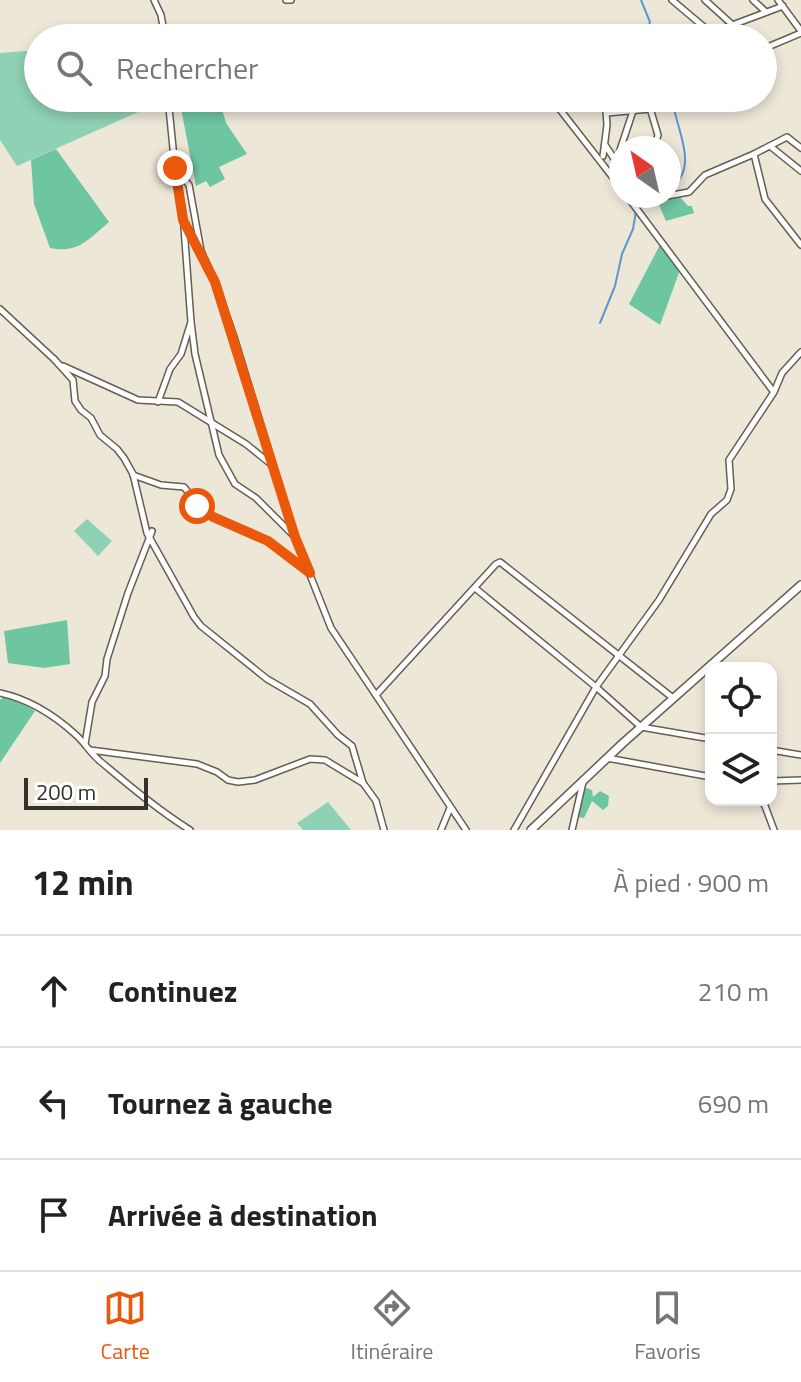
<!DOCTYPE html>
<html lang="fr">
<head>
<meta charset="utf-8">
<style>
  :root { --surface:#fff; --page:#f2f2f2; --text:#222; --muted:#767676; --line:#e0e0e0; --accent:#ea580c }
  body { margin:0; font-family:"Titillium Web",sans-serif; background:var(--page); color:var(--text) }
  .controls { position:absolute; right:24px; bottom:24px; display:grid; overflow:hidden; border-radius:16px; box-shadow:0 4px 12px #0003 }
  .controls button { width:72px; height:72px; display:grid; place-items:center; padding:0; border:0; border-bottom:2px solid var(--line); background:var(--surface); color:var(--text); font:40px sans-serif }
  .compass { position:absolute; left:609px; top:136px; width:72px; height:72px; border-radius:50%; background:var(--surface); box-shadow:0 4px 12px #0003; rotate:326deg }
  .scale { position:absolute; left:24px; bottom:20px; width:124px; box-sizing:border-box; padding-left:8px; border:4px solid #34312b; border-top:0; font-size:22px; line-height:28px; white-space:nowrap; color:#34312b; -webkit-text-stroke:6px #fff; paint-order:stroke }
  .stop { position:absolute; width:24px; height:24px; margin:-18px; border:6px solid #ea580c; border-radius:50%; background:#fff }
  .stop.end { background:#ea580c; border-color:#fff; box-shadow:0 2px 8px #0008 }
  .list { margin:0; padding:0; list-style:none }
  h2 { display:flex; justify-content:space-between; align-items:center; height:104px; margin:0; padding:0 32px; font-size:34px }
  h2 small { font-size:26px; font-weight:400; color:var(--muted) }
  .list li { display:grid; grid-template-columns:52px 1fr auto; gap:24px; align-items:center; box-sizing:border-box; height:112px; padding:0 32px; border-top:2px solid var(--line) }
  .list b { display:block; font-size:30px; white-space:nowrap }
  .list em { font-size:26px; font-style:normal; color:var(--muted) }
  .icon { flex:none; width:44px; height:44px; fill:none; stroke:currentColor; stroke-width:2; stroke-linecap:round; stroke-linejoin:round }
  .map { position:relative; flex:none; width:801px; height:830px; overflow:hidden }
  .search { position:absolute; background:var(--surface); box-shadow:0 4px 12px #0003; left:24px; right:24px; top:24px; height:88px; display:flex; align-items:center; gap:20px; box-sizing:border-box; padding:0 28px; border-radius:44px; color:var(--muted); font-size:30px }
  .sheet { height:440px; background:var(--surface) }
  nav { display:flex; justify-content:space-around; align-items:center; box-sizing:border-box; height:112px; border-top:2px solid var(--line); background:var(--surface); font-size:22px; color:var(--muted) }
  nav a { display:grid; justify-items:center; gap:4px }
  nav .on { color:var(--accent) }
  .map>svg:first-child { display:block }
  .green { fill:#8fd1b4 }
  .forest { fill:#6ec6a1 }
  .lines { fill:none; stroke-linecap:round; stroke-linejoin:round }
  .stream { stroke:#5c98ce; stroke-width:2 }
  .minor-casing { stroke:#645f52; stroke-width:8 }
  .major-casing { stroke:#645f52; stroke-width:10 }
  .minor { stroke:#fff; stroke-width:5 }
  .major { stroke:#fff; stroke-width:7 }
  .route { stroke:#ea580c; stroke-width:10 }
</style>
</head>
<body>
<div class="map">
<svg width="801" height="830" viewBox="0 0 801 830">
  <rect width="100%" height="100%" fill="#ede7d8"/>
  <g class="green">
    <polygon points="38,50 38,98 165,100 17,166 0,140 0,53"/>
    <polygon points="87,519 112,541 98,556 74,531"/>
    <polygon points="328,802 351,830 303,830 297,823"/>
  </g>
  <g class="forest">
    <polygon points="179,98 219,98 226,123 247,154 219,167 225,179 210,187 206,181 196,186"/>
    <path d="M56 149 109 222C89 239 78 254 50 248L34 204 31 160Z"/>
    <polygon points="678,195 688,206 692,206 694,213 666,221 656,198"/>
    <polygon points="662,241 681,267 660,325 629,304"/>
    <polygon points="67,620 70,664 44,668 8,663 4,631"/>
    <polygon points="7,694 35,711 0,763 0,700"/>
    <polygon points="583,787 592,790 593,797 600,791 609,796 608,806 603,810 592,801 584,818 576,817"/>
  </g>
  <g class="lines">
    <g class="stream">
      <polyline points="641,0 650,22 647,31 651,38"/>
      <path d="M669 190C701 167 676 131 673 102L678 98"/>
      <polyline points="635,204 634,199 638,196"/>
      <polyline points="600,323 615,286 622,254 633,229 636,211"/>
    </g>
    <g class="minor-casing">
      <g id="minor">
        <polyline points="154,0 161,15 165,38"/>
        <polyline points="286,0 291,0"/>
        <polyline points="672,0 717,38"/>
        <polyline points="705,0 747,38"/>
        <polyline points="753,0 766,12"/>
        <polyline points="778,0 801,31"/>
        <polyline points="687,38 711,33 783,6"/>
        <polyline points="763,49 801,33"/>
        <polyline points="168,98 175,168 189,185 201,251 215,282 234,337 295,537 331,628 466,830"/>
        <polyline points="551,98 621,188"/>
        <polyline points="647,98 658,135 654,148"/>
        <polyline points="607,113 650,109"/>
        <polyline points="605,145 621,169"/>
        <polyline points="770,146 801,171"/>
        <polyline points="801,148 787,137 754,154 765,199 801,245"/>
        <polyline points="603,156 607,125 605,98"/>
        <polyline points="616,162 633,111"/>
        <polyline points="627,196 773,391"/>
        <polyline points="635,206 656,198 689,192 705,175 754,154"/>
        <polyline points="185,225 201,251"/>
        <polyline points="0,309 55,360"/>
        <polyline points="191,322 195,354 219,455 235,484 256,498 293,535"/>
        <polyline points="54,359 73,380 75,401 81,410 91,418 100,435 117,449 124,458 133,474 147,533 194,617 201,626 267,679 310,704 338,735 352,746 363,783 376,801 384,830"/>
        <polyline points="63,366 138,400 178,402 246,444 272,465"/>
        <polyline points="158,402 170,369 181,354 191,322 183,214 175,169"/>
        <polyline points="133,475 161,485 184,487 204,512 268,541 308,572"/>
        <polyline points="475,588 596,687 641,727 711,739"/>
        <path d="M0 693C28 699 54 715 76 735 85 743 91 754 101 762 130 786 158 810 190 830"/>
        <polyline points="376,695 496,564 500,562 673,698"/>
        <polyline points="85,744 92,702 105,676 107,659 128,593 152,531"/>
        <polyline points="90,750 197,764 217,772 228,780 238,782 255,780 310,759 325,760 363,783"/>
        <polyline points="771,750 801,755"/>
        <polyline points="607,758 711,777"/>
        <polyline points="771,781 801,780"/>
        <polyline points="760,800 765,806 774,830"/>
        <polyline points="441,830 450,808"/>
        <polyline points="514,830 596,687 659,600 711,514 727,500 731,489 729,460 774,392 782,373 801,352"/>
        <polyline points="572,830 583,782"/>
      </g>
    </g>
    <g class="major-casing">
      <polyline id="major" points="531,830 623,743 801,585"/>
    </g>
    <use href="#minor" class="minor"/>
    <use href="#major" class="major"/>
  </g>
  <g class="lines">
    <polyline class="route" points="175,168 183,220 215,282 295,537 310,573 268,541 213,517 197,506"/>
  </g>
</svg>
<div class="controls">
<button><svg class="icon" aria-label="locate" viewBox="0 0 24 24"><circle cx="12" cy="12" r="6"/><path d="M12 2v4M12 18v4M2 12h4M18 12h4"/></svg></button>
<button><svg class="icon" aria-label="layers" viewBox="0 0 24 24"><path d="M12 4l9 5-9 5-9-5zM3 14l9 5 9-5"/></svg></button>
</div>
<svg class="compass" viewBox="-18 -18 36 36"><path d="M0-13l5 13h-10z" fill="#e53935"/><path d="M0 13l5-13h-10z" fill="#767676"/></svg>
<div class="scale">200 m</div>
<div class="stop" style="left:197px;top:506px"></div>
<div class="stop end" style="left:175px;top:168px"></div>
<div class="search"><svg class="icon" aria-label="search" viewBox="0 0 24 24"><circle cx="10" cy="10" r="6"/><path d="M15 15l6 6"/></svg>Rechercher</div>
</div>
<section class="sheet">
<h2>12 min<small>À pied · 900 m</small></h2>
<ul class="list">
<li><svg class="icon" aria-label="ahead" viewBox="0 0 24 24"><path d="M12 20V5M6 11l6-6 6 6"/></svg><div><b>Continuez</b></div><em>210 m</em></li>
<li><svg class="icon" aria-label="left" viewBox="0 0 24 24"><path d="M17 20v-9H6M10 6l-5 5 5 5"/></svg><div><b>Tournez à gauche</b></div><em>690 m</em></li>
<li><svg class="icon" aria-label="arrive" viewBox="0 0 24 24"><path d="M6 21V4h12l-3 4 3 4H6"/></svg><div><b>Arrivée à destination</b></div></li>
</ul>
</section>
<nav>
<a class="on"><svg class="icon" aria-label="map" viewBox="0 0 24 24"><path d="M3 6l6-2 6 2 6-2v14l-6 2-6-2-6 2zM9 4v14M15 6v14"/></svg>Carte</a>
<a><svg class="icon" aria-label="directions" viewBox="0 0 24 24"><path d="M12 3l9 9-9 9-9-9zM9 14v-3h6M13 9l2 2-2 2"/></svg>Itinéraire</a>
<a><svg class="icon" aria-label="saved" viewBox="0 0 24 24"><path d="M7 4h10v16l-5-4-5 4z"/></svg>Favoris</a>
</nav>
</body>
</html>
